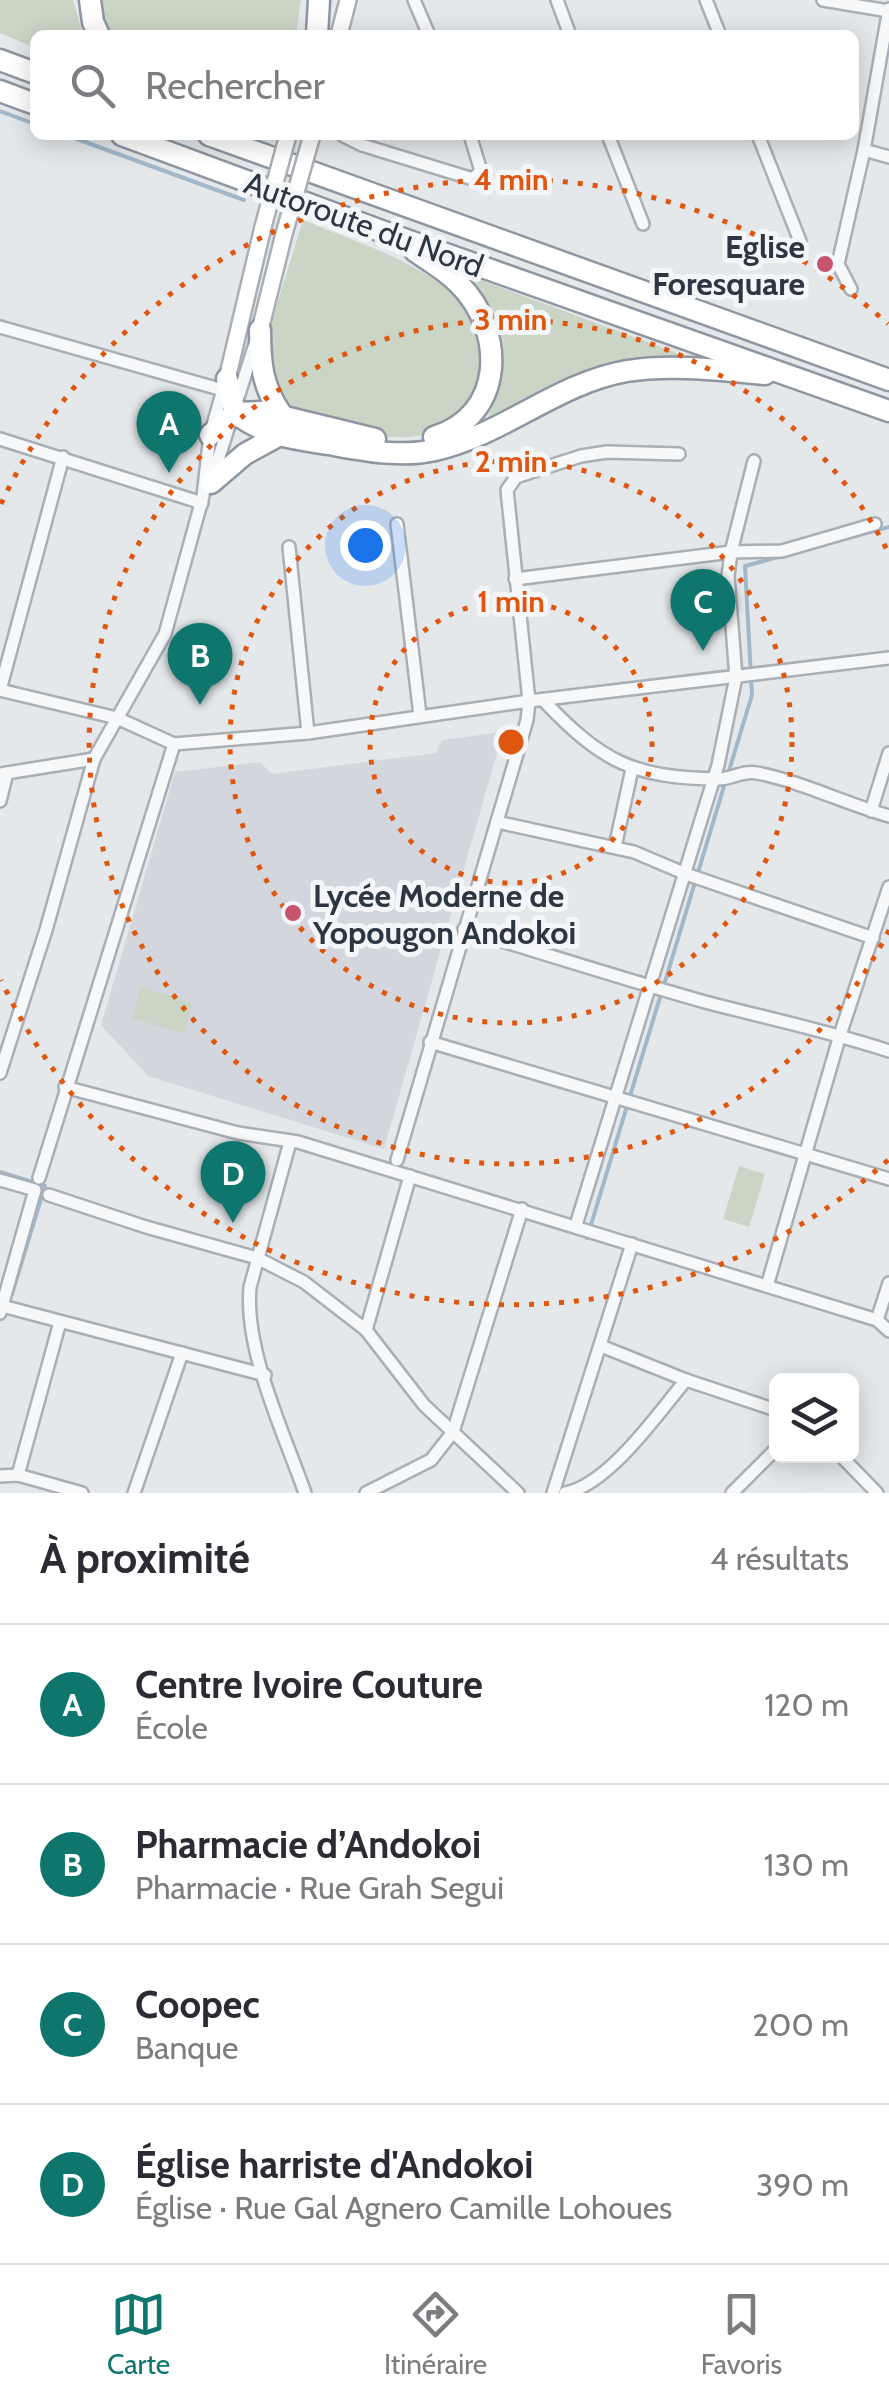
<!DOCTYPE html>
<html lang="fr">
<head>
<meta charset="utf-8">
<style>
  :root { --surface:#fff; --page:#f7f7f7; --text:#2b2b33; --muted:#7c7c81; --line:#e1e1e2; --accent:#0f766e }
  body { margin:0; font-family:Cabin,sans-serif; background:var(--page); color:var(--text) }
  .controls { position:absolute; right:30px; bottom:30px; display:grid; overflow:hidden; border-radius:15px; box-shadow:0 5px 25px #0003 }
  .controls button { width:90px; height:90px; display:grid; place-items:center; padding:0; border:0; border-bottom:2px solid var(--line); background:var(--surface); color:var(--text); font:50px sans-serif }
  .you { position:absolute; left:365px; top:545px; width:35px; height:35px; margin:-25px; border:8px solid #fff; border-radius:50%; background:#1a73e8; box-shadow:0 0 0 15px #1a73e833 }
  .badge { display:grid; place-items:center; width:65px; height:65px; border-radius:50%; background:var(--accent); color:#fff; font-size:32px; font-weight:700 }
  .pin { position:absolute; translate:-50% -82px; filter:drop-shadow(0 2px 5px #0008) }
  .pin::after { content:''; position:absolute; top:52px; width:35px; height:30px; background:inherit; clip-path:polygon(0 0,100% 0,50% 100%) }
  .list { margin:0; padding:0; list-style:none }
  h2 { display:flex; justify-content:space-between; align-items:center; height:130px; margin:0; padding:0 40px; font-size:42px }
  h2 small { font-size:32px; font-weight:400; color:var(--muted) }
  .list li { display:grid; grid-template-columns:65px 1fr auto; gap:30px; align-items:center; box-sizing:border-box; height:160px; padding:0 40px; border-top:2px solid var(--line) }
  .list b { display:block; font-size:38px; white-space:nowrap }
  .list p { margin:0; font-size:32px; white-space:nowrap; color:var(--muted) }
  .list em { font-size:32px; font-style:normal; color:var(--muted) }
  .icon { flex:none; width:55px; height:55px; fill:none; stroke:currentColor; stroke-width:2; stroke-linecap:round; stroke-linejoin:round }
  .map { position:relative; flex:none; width:889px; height:1493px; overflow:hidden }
  .search { position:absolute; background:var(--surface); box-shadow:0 5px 25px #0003; left:30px; right:30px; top:30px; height:110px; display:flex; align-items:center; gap:25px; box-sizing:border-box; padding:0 35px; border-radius:15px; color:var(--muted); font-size:38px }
  .sheet { height:770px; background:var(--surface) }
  nav { display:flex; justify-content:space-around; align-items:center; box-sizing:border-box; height:140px; border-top:2px solid var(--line); background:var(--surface); font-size:28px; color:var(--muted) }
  nav a { display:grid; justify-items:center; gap:5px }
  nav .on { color:var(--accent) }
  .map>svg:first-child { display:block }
  .built { fill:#d3d7dd }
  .green { fill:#cbd5c6 }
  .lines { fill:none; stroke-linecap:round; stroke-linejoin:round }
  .stream { stroke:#a2b8c9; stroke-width:4 }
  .street-casing { stroke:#a9afb5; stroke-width:16 }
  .secondary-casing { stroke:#a9afb5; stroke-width:20 }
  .highway-casing { stroke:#8d96a1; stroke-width:25 }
  .street { stroke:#f7f8fa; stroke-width:11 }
  .secondary { stroke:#fff; stroke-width:15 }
  .highway { stroke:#fff; stroke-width:20 }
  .secondary-bridge-casing { stroke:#a9afb5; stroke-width:20; stroke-linecap:butt }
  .secondary-bridge { stroke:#fff; stroke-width:15 }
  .ring { fill:none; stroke:#df570f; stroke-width:5; stroke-dasharray:5 10 }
  .poi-dot { fill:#c7536d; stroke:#f4f6f9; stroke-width:4 }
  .labels { text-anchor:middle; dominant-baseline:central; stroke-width:10; stroke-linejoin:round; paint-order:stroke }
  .street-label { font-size:32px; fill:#2d3743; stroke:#f4f6f9 }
  .poi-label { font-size:32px; font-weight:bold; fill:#2d3743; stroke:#f4f6f9; text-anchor:end }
  .centre { fill:#df570f; stroke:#f4f6f9; stroke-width:5 }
  .ring-label { font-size:30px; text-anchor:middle; font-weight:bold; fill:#df570f; stroke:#f4f6f9; stroke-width:10; stroke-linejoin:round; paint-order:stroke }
</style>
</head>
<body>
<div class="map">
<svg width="889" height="1493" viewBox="0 0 889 1493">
  <rect width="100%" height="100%" fill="#e4e8eb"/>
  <polygon class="built" points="503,732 384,1149 148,1076 101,1025 175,772 260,762 272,774 436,753 442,740"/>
  <g class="green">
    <polygon points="0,0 73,0 83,35 35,35 35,48 0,33"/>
    <polygon points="94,0 301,0 296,35 104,35"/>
    <path d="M303 220C353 241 414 259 455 296 475 314 486 356 479 382 472 409 437 435 410 437 367 440 323 419 283 406L270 384 268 334Z"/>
    <path d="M459 272 696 360 624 362 570 378 488 417C501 386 511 348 496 315 489 299 471 284 459 272Z"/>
    <polygon points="141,987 193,1003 184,1034 132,1018"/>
    <polygon points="739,1166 765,1174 749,1227 723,1219"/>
  </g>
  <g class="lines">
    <g class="stream">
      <polyline points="0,111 35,124"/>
      <polyline points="66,135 244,200"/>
      <polyline points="728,774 752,695 745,566 889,527"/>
      <polyline points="664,985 725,783"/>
      <polyline points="0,1172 45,1186 12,1294"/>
      <polyline points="587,1238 661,994"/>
    </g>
    <g class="street-casing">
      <g id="street">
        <polyline points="414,0 429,35"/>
        <polyline points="557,0 570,35"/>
        <polyline points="706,0 720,35"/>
        <polyline points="823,0 889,11"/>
        <polyline points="342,135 362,145 473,179 481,171 470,135"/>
        <polyline points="608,135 643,224"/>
        <polyline points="758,135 800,241"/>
        <polyline points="864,150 889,157"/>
        <polyline points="851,289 838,264 864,150 889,9"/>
        <polyline points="0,327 223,390"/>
        <polyline points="0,439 202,503"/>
        <polyline points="63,457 0,690 117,718 174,744 308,733 529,701 889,658"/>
        <polyline points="212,479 255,344"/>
        <polyline points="397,524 420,715"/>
        <polyline points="289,547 308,733"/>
        <polyline points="515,579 731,552 782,551 875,524"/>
        <path d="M543 700C602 762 633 778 719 779 732 779 743 770 757 773 800 781 846 804 889 816"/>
        <polyline points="0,774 94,759"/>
        <polyline points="0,801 7,773"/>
        <polyline points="871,811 889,753"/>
        <polyline points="497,822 634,852 686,874 873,938"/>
        <polyline points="615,847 632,769"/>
        <path d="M464 929C544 954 624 979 705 1002 766 1018 829 1031 889 1051"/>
        <polyline points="430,1042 889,1179"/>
        <polyline points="0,1073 46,930 94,759 165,634 203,496 210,435 225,383"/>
        <polyline points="65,1087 238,1133 298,1142 877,1320 889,1331"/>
        <path d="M290 1142 250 1287C244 1350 284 1433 305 1493"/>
        <polyline points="397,1160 527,720 529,701 507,490 516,477 581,456 607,452 679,454"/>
        <polyline points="39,1178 174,744"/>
        <polyline points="0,1180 35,1190 0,1313"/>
        <polyline points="49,1195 146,1227 257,1258 304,1282 366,1330 424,1405 518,1493"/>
        <polyline points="576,1225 718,765 736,677 728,576 731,552 754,461"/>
        <polyline points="767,1286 840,1035 889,887"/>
        <polyline points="2,1306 265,1375"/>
        <polyline points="877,1320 889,1283"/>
        <polyline points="366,1330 410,1176"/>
        <polyline points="601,1346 686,1380 776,1410"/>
        <polyline points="841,1456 877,1493"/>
        <polyline points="18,1475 60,1322"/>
        <polyline points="0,1476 18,1475 82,1493"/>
        <polyline points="134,1493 182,1353"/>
        <polyline points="366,1493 431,1460 453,1432 522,1209"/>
        <polyline points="553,1493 632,1244"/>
        <path d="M565 1493C609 1485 658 1413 686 1380"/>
        <polyline points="732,1493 776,1449"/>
      </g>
    </g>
    <g class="secondary-casing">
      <g id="secondary">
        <polyline points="339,35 348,0"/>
        <polyline points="260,330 284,234"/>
        <polyline points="227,379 263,227"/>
      </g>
    </g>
    <g class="highway-casing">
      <g id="highway">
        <polyline points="90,0 93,22 99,35"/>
        <polyline points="317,35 319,0"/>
        <polyline points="0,60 35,73"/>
        <polyline points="0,91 35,104"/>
        <polyline points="122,135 392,235 889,411"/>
        <polyline points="209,135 889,380"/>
        <path d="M415 251C429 261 447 271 459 284 506 331 505 416 434 437"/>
        <path d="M260 330C260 363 262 387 282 415"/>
        <path d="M227 379 235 413C263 435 294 439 328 444 362 450 400 458 435 450 503 435 557 383 627 371 672 364 720 370 765 374"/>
        <polyline points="210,435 235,413 264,412 375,439"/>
        <polyline points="211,483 245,454 278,436"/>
      </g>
    </g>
    <use href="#street" class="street"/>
    <use href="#secondary" class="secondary"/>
    <use href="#highway" class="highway"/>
    <g class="secondary-bridge-casing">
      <g id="secondary-bridge">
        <polyline points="263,227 288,135"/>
        <polyline points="284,234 312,135"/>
      </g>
    </g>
    <use href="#secondary-bridge" class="secondary-bridge"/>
  </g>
  <g class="ring">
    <circle cx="511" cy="742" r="141"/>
    <circle cx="511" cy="742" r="281"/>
    <path d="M889 930A422 422 0 1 1 889 554"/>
    <path d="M888 1160A563 563 0 0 1 1 980M1 504A563 563 0 0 1 888 324"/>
  </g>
  <g class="poi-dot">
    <circle cx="825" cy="264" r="10"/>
    <circle cx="293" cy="913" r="10"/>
  </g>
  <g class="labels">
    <g class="street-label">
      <text transform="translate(364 224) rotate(20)">Autoroute du Nord</text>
    </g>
    <g class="poi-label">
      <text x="805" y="246">Eglise<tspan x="805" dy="37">Foresquare</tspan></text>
      <text x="313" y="895" text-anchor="start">Lycée Moderne de<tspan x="313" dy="37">Yopougon Andokoi</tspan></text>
    </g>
  </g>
  <circle cx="511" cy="742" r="15" class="centre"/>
  <g class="ring-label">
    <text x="511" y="190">4 min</text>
    <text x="511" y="330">3 min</text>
    <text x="511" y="472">2 min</text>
    <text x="511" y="612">1 min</text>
  </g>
</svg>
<div class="controls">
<button><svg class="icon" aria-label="layers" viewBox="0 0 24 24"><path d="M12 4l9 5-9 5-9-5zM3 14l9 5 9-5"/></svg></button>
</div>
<div class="you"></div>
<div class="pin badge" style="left:169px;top:473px">A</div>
<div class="pin badge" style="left:200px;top:705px">B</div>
<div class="pin badge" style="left:703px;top:651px">C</div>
<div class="pin badge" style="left:233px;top:1223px">D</div>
<div class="search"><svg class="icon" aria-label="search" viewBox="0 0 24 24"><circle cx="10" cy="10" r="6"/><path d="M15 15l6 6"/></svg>Rechercher</div>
</div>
<section class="sheet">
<h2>À proximité<small>4 résultats</small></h2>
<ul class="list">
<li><span class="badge">A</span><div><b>Centre Ivoire Couture</b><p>École</p></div><em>120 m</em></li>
<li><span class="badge">B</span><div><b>Pharmacie d’Andokoi</b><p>Pharmacie · Rue Grah Segui</p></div><em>130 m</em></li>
<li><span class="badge">C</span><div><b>Coopec</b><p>Banque</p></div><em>200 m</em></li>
<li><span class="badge">D</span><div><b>Église harriste d'Andokoi</b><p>Église · Rue Gal Agnero Camille Lohoues</p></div><em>390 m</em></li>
</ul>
</section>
<nav>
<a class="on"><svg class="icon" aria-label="map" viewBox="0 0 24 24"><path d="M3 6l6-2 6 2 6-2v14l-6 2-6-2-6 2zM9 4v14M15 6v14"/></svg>Carte</a>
<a><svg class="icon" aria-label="directions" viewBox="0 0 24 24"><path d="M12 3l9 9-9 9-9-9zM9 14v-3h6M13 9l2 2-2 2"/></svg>Itinéraire</a>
<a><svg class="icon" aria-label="saved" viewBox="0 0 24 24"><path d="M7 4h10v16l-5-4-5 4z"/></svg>Favoris</a>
</nav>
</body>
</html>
